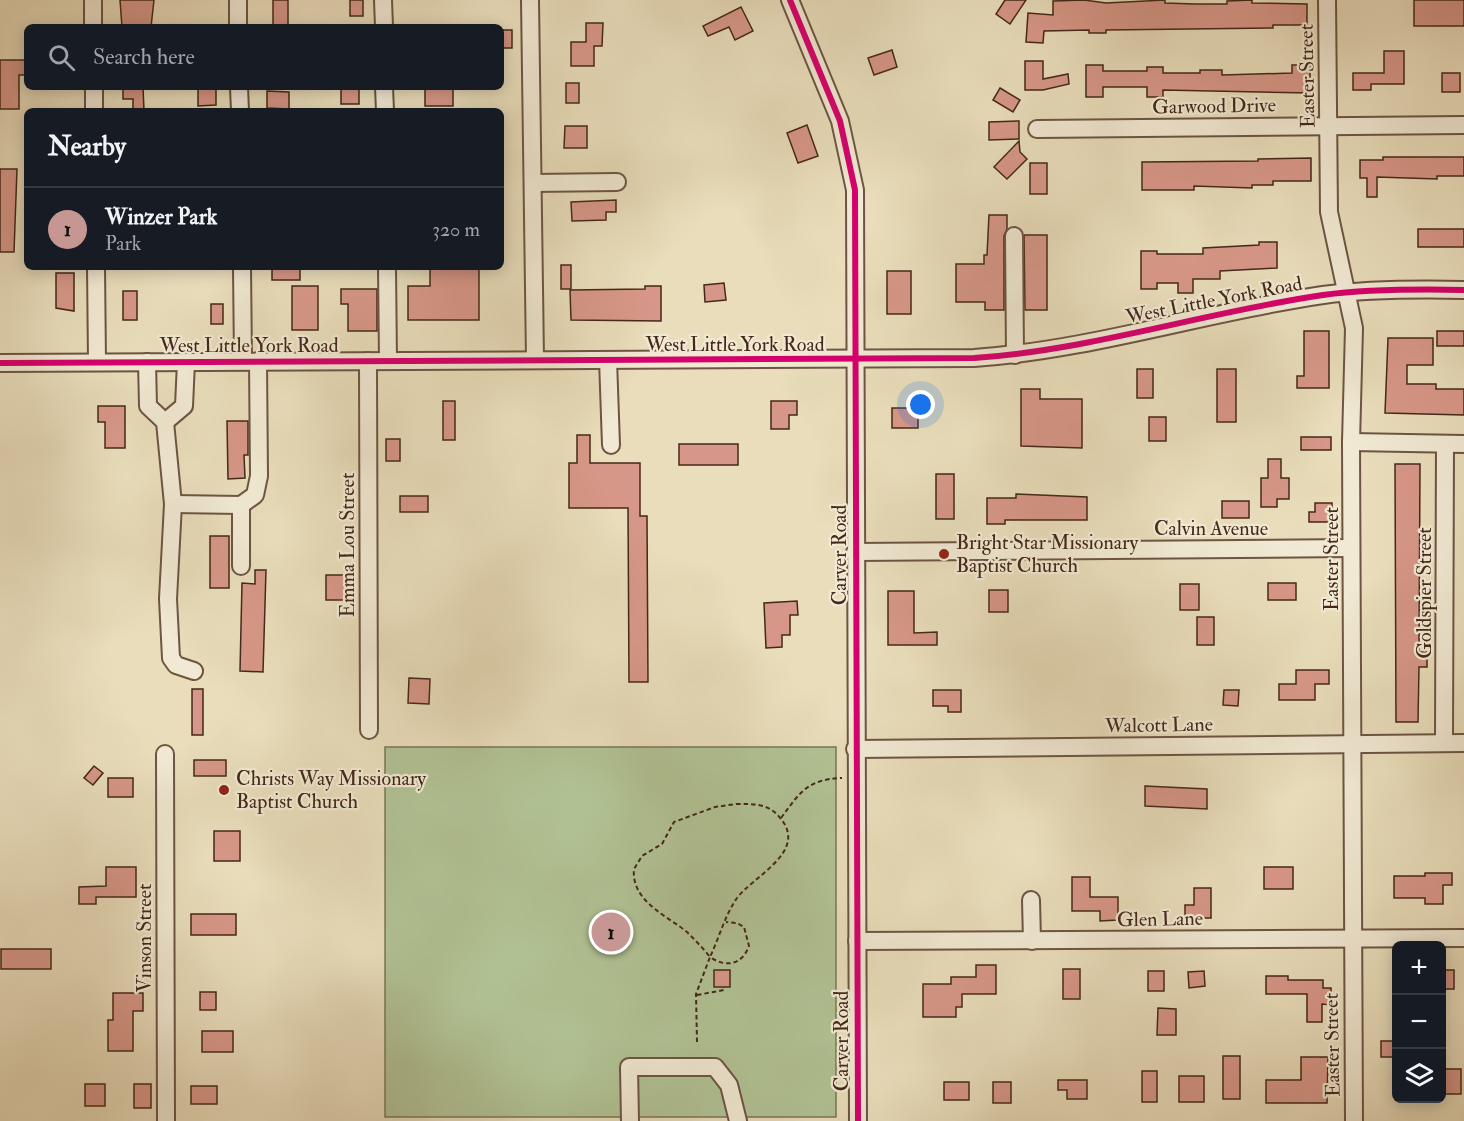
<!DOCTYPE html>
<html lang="en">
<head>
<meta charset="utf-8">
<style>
  :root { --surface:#171b24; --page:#20242c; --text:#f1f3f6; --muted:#9ea1a6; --line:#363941; --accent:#c59692 }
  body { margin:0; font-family:"IM FELL Double Pica",serif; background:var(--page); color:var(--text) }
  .controls { position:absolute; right:18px; bottom:18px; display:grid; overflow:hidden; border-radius:9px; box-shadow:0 3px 15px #0003 }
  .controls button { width:54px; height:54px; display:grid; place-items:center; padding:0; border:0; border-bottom:2px solid var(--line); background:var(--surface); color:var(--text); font:30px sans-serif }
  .you { position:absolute; left:921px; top:405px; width:21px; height:21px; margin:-15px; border:4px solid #fff; border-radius:50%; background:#1a73e8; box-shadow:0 0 0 9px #1a73e833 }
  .badge { display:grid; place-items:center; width:39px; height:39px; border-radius:50%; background:var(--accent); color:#111; font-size:20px; font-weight:700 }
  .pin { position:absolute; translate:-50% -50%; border:3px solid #fff; box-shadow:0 2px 6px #0006 }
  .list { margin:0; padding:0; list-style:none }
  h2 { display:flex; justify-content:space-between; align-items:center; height:78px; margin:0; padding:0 24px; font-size:26px }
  h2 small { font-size:20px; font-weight:400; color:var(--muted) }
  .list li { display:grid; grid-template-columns:39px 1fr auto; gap:18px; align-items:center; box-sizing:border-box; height:84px; padding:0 24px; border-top:2px solid var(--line) }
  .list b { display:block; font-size:22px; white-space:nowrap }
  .list p { margin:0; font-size:20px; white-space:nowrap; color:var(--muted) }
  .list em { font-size:20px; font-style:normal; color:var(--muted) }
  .icon { flex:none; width:33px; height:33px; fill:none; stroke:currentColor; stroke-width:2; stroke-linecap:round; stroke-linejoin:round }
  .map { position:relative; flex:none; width:1464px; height:1121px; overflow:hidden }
  .search { position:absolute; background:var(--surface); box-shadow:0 3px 15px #0003; left:24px; top:24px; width:480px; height:66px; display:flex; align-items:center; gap:15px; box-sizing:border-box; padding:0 21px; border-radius:9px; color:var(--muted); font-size:22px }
  .panel { position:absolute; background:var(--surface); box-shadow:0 3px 15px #0003; left:24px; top:108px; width:480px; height:162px; border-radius:9px }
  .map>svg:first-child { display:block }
  .green { fill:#b1c294; stroke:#7a7556; stroke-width:1.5 }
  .building { fill:#d79788; stroke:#442819; stroke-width:1.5 }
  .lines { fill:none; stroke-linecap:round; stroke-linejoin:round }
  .minor-casing { stroke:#6d5542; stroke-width:20 }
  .path { stroke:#442819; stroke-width:2; stroke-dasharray:4.5 3; stroke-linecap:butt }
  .minor { stroke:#f1e9d3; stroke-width:16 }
  .cycleway-casing { stroke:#f1e9d3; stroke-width:10 }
  .cycleway { stroke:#d6006c; stroke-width:6 }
  .poi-dot { fill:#8f2418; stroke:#f1e9d3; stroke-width:2 }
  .labels { text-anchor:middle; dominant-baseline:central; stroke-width:4.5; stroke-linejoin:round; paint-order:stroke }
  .street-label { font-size:20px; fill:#442819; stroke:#f1e9d3 }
  .poi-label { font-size:20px; fill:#442819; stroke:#f1e9d3; text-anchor:start }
</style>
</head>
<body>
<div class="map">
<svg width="1464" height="1121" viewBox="0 0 1464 1121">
  <rect width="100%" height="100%" fill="#e9ddbb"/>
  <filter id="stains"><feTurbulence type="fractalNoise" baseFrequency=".00333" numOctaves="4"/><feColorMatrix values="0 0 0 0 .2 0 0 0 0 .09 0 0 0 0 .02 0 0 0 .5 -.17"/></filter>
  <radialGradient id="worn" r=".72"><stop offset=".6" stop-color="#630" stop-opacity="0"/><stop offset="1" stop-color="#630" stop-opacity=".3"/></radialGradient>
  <rect class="green" x="385" y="747" width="451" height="370"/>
  <g class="building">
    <polygon points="120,0 154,0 151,27 122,27"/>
    <rect x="273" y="0" width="15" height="27"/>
    <rect x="350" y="0" width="13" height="16"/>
    <polygon points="1005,0 1026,0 1010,24 996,14"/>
    <polygon points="1084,0 1106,3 1165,0 1165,3 1195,4 1227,4 1227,1 1252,0 1252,3 1307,4 1307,25 1273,25 1273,28 1106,30 1106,33 1089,33 1089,30 1044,31 1043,43 1026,42 1028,13 1053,15 1053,1"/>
    <rect x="1414" y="0" width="50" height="26"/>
    <polygon points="741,7 753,31 735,40 729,27 708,36 703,26"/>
    <polygon points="586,23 603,23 602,46 594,46 594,66 571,66 571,42 586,42"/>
    <rect x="501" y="30" width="11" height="18"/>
    <polygon points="892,50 897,67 874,75 868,58"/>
    <polygon points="1384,51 1404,51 1404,84 1371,84 1371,90 1353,90 1353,73 1384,73"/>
    <polygon points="0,60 27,60 27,75 19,75 19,109 0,109"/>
    <polygon points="1025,61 1043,61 1043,79 1068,74 1069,84 1043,90 1025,90"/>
    <polygon points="1086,65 1103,65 1103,71 1147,71 1147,67 1163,67 1163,73 1200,73 1200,70 1222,70 1222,75 1292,73 1292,65 1310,65 1310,93 1163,90 1163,97 1147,97 1147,87 1103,87 1103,97 1086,97"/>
    <rect x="1442" y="73" width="18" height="19"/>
    <rect x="566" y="83" width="13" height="20"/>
    <polygon points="123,87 143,87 144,111 133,111 133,99 123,99"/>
    <polygon points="198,87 216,87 216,105 198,106"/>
    <rect x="341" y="87" width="18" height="17"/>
    <rect x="425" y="87" width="28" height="19"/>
    <polygon points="1000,88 1020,100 1013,112 993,100"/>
    <polygon points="267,91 289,92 289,109 267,108"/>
    <polygon points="1019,121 1019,139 989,140 989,122"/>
    <polygon points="807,125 818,156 798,163 787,133"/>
    <polygon points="565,126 587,126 587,148 564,148"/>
    <polygon points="1019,141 1020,152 1027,159 1007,179 994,167"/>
    <polygon points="1383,157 1464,157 1464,176 1437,176 1437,179 1377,177 1377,197 1367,197 1367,178 1360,178 1360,160 1383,160"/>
    <polygon points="1311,158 1311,181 1273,181 1273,185 1252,185 1252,188 1194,186 1194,190 1142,190 1142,162 1258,161 1258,159"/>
    <rect x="1030" y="163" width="17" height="31"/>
    <polygon points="0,169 17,169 14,252 0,252"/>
    <polygon points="616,200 616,212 606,212 606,220 572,221 571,202"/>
    <polygon points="989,215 1007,215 1007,229 1004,236 1004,310 985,310 985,302 956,302 956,264 984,264 984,255 987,255"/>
    <rect x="1418" y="229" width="46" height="18"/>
    <polygon points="1024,235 1047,235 1047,310 1025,310"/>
    <polygon points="1259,242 1277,242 1277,268 1220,271 1220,279 1193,279 1193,293 1178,293 1178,283 1157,283 1157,289 1141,289 1141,251 1157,251 1157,254 1203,254 1203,248 1259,245"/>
    <rect x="561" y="265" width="10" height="24"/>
    <rect x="272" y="267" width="28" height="13"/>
    <polygon points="430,267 479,267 479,320 408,320 408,286 430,286"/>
    <rect x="887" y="271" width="24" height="43"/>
    <polygon points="56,273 74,273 74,311 56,308"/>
    <polygon points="724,283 726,300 705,302 704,285"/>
    <rect x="292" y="286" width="26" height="44"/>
    <polygon points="645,286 661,286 661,321 571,320 570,290 645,289"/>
    <polygon points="341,289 377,289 377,331 348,331 348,304 341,304"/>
    <rect x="123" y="291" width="14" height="29"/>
    <rect x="211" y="304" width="12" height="20"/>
    <polygon points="1304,331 1329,331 1329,388 1297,388 1297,376 1304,376"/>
    <rect x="1437" y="331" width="27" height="15"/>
    <polygon points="1388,338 1433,338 1433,365 1407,365 1407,384 1436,384 1436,389 1464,389 1464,415 1385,413"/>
    <rect x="1137" y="369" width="16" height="29"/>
    <rect x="1217" y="369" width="19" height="53"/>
    <polygon points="1021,389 1040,389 1040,399 1082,399 1082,448 1021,446"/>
    <rect x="443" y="401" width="12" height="39"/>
    <polygon points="771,401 797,401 797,415 789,415 789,429 771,429"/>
    <polygon points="98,406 125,406 125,448 105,448 105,422 98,422"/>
    <rect x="892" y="408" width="26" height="20"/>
    <rect x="1149" y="417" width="17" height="24"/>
    <polygon points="227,421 248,421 248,455 244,455 245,478 228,479"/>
    <polygon points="577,435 590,435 590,463 640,463 640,516 647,516 648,682 629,682 628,508 569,508 569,463 577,463"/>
    <rect x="1301" y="437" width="30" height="13"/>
    <rect x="386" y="439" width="14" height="22"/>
    <rect x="679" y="444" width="59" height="21"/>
    <polygon points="1268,459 1281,459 1281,478 1289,478 1289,499 1277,499 1277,507 1261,507 1261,478 1268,478"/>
    <polygon points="1395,464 1420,464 1419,652 1427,652 1427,667 1419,667 1418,722 1396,722"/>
    <rect x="936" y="474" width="18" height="45"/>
    <polygon points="1016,494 1087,497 1087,520 1005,520 1005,524 987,524 987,498 1016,498"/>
    <rect x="400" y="496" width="28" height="16"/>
    <rect x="1222" y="501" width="27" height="17"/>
    <polygon points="1315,503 1332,503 1332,522 1309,522 1309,512 1315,512"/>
    <rect x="210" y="536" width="19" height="52"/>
    <polygon points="255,570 266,570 263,672 240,671 242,583 255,584"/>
    <rect x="326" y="575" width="21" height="25"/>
    <rect x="1268" y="583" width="28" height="17"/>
    <rect x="1180" y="584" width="19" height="26"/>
    <rect x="989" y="590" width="19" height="22"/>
    <polygon points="888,591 914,591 914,633 937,632 937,645 888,645"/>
    <polygon points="797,601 798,615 790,615 790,635 782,635 782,647 766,648 764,603"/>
    <rect x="1197" y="617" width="17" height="28"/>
    <polygon points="1296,670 1329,670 1329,684 1315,684 1315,700 1279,700 1279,684 1296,684"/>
    <polygon points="409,678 430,679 429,704 408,703"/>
    <rect x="192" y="689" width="11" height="46"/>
    <polygon points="933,690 961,690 961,712 948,712 948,706 933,706"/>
    <polygon points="1224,690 1239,690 1238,706 1223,705"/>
    <rect x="194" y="760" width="32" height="16"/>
    <polygon points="94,766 103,773 93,785 84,778"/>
    <rect x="108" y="778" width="25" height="19"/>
    <polygon points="1145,786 1207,789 1207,809 1145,806"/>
    <rect x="214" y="831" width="26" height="30"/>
    <polygon points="106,867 136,867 136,897 96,897 96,904 79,904 79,887 106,886"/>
    <rect x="1264" y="867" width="29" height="22"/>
    <polygon points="1425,873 1452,873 1452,885 1443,885 1443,904 1425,904 1425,898 1394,898 1394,876 1425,876"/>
    <polygon points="1072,877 1090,877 1090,897 1118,897 1118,920 1100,921 1100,911 1072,911"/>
    <polygon points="1194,888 1211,888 1211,918 1185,918 1185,905 1194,905"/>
    <rect x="191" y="914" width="45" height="21"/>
    <rect x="1" y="949" width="50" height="20"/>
    <polygon points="976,965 996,965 996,994 962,994 962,1007 956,1007 956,1017 923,1017 923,984 951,984 951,977 976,977"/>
    <rect x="1063" y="969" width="17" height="30"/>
    <rect x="714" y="970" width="16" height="17"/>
    <rect x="1442" y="970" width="12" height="19"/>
    <rect x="1148" y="971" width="16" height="20"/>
    <polygon points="1204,971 1205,986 1189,988 1188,972"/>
    <polygon points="1266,976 1288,976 1288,980 1323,980 1323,988 1331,988 1331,1005 1322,1004 1322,1022 1307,1022 1307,994 1266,994"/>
    <rect x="200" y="992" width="16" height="18"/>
    <polygon points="113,993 143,993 143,1011 133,1011 133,1051 108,1051 108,1020 113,1020"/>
    <polygon points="1158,1008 1176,1009 1176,1035 1157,1035"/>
    <rect x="202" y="1031" width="31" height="21"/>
    <rect x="1381" y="1041" width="15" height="16"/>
    <rect x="1223" y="1056" width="17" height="43"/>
    <polygon points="1301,1057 1328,1057 1327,1103 1266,1103 1266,1080 1301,1080"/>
    <rect x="1442" y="1069" width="19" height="25"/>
    <rect x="1142" y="1071" width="15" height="31"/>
    <rect x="1179" y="1076" width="25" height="26"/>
    <polygon points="1058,1080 1087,1080 1087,1099 1067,1099 1067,1090 1058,1090"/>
    <rect x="944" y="1082" width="25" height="18"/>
    <rect x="993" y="1082" width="18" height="21"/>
    <rect x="85" y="1084" width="20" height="22"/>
    <rect x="134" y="1084" width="17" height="24"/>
    <rect x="191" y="1086" width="26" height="18"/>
  </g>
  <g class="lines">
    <g class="minor-casing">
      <g id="minor">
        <polyline points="93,0 93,27"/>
        <polyline points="238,0 238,27"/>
        <polyline points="383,0 384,27"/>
        <polyline points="530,0 535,360"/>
        <polyline points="790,0 840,121 855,190 858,1121"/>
        <polyline points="1327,0 1329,212 1354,328 1351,442 1354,1121"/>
        <polyline points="94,87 94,111"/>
        <polyline points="239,87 240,111"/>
        <polyline points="384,87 385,111"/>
        <polyline points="1037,129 1464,125"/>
        <polyline points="533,183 617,182"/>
        <polyline points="1014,236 1015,355"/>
        <polyline points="96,267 97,362"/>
        <polyline points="242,267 243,361"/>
        <polyline points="387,267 388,361"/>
        <polyline points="608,360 611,445"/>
        <polyline points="368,361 369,730"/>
        <polyline points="147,362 148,406 165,422 173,504 168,599 171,658 176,665 194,671"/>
        <path d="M0 363 974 358C1092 350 1206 312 1323 295 1370 289 1417 289 1464 290"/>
        <polyline points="165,422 184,406 186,362"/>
        <polyline points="1351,442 1464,444"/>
        <polyline points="173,504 241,505"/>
        <polyline points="855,552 1351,548"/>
        <polyline points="241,566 241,505 255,495 259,476 258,361"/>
        <polyline points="1444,743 1445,444"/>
        <polyline points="855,749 1464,743"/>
        <polyline points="165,754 166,1121"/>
        <polyline points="1031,900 1032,941"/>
        <polyline points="857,941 1464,938"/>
        <polyline points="630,1121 629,1067 715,1067 729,1085 738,1121"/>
      </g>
    </g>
    <g class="path">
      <path d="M736 804C754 804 769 803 781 819 808 852 752 877 737 898 725 915 719 938 710 957 703 948 695 940 687 932 666 915 631 901 634 869L642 856 662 844 674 822 715 807Z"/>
      <path d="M781 818C800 792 808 779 842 778"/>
      <polyline points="697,995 724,990 724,987"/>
      <path d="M697 1042 696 994 710 957C726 968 742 965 749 946L744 927 737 923 726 922"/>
    </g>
    <use href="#minor" class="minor"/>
    <g class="cycleway-casing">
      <g id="cycleway">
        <polyline points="790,0 840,121 855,190 858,1121"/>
        <path d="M0 363 974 358C1092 350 1206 312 1323 295 1370 289 1417 289 1464 290"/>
      </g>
    </g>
    <use href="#cycleway" class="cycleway"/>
  </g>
  <g class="poi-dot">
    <circle cx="944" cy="554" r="6"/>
    <circle cx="224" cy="790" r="6"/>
  </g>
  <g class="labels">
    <g class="street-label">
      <text transform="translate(1307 76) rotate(-91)">Easter Street</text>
      <text transform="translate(1214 106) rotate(-1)">Garwood Drive</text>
      <text transform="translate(1214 300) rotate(-11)">West Little York Road</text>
      <text x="735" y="344">West Little York Road</text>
      <text x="249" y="345">West Little York Road</text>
      <text x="1211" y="528">Calvin Avenue</text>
      <text transform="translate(347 545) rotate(-90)">Emma Lou Street</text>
      <text transform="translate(839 555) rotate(-90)">Carver Road</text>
      <text transform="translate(1331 559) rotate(-90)">Easter Street</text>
      <text transform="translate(1424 593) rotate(-90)">Goldspier Street</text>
      <text transform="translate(1159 725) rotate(-1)">Walcott Lane</text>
      <text transform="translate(1160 919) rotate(-1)">Glen Lane</text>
      <text transform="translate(144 938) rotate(-90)">Vinson Street</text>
      <text transform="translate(841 1041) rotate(-90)">Carver Road</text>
      <text transform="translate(1332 1045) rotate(-91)">Easter Street</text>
    </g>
    <g class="poi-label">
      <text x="956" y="542">Bright Star Missionary<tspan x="956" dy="23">Baptist Church</tspan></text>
      <text x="236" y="778">Christs Way Missionary<tspan x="236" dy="23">Baptist Church</tspan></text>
    </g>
  </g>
  <rect width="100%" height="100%" filter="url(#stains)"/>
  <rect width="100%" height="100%" fill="url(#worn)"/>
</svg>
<div class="controls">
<button>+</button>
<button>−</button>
<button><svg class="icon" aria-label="layers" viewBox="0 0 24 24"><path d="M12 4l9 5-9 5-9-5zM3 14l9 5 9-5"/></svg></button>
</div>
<div class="you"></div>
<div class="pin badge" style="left:611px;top:932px">1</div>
<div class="search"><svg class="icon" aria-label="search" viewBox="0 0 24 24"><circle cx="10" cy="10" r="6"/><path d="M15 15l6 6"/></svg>Search here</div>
<section class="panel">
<h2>Nearby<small></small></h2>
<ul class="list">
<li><span class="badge">1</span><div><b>Winzer Park</b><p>Park</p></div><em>320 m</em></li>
</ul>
</section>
</div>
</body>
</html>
